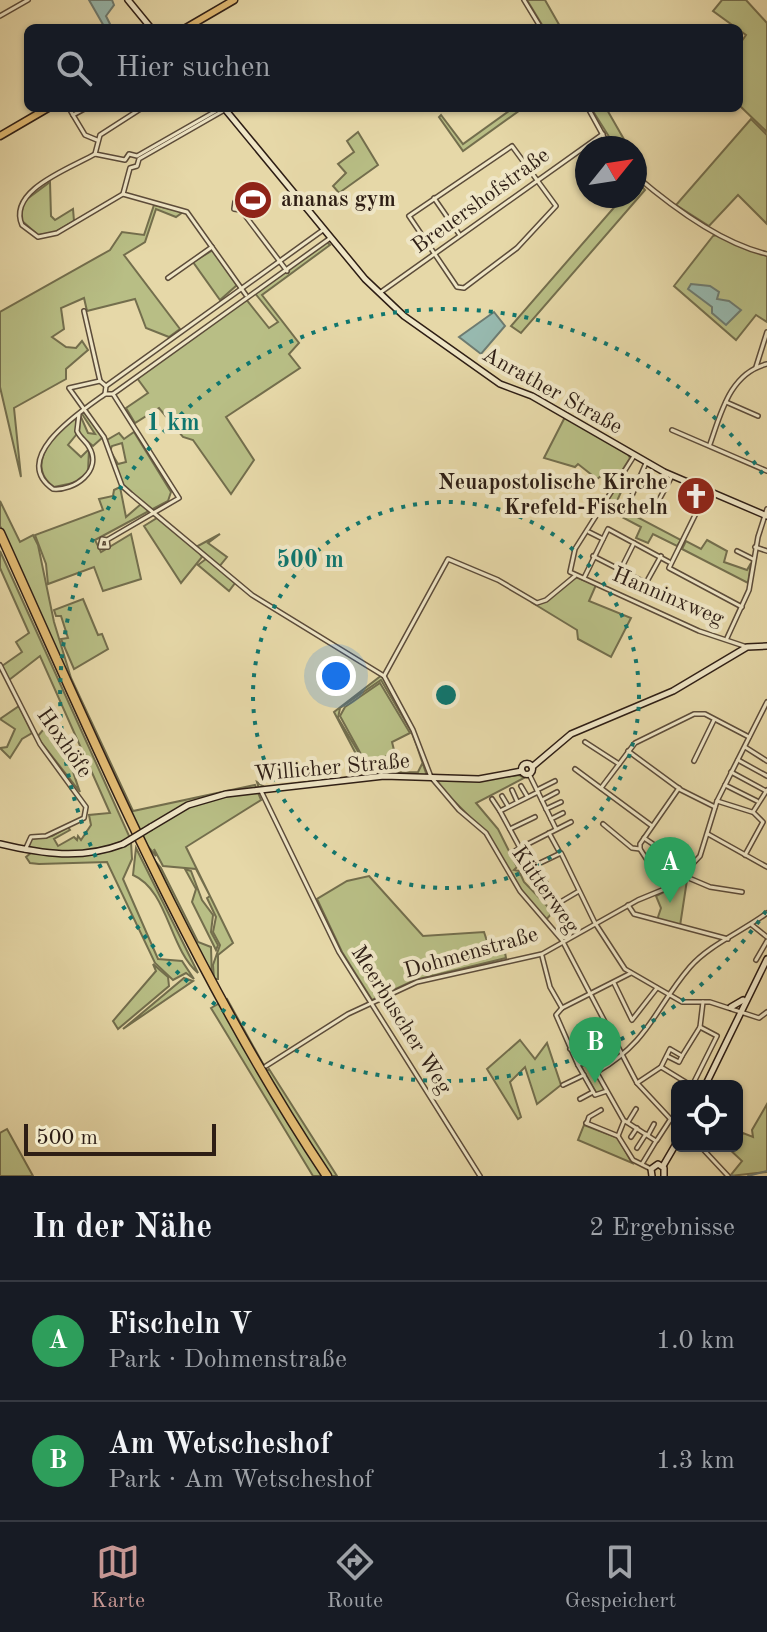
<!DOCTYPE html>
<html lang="de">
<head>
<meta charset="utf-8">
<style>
  :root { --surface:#171b24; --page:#20242c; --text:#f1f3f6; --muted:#9ea1a6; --line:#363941; --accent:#c59692 }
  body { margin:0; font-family:"Old Standard TT",serif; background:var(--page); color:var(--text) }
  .controls { position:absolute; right:24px; bottom:24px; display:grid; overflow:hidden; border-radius:12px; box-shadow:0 2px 6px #0004 }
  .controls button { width:72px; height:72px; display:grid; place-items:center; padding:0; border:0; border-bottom:2px solid var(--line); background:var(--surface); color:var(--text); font:40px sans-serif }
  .compass { position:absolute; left:575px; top:136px; width:72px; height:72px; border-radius:50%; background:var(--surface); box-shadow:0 2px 6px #0004; rotate:60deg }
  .scale { position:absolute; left:24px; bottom:20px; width:192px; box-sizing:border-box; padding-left:8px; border:4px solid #2e1e15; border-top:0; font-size:22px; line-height:28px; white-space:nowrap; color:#2e1e15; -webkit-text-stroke:6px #efe6c6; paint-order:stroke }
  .you { position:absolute; left:336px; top:676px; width:28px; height:28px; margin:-20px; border:6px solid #fff; border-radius:50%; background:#1a73e8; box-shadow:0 0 0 12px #1a73e833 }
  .badge { display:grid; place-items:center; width:52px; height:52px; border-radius:50%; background:var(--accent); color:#fff; font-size:26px; font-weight:700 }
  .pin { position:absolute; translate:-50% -66px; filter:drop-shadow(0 2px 4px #0008) }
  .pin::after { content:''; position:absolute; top:42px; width:28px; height:24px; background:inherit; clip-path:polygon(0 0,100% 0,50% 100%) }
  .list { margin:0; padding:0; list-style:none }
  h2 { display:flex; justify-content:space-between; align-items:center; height:104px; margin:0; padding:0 32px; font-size:34px }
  h2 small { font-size:26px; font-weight:400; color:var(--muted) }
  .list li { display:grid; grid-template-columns:52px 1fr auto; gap:24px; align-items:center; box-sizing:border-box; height:120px; padding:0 32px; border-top:2px solid var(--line) }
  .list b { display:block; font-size:30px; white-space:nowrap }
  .list p { margin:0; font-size:26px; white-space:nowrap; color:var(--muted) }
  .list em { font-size:26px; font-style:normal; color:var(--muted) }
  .icon { flex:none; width:44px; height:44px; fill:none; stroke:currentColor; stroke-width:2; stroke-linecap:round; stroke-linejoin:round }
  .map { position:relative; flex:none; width:767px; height:1176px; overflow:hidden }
  .search { position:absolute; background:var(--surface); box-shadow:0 2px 6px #0004; left:24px; right:24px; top:24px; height:88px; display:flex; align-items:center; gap:20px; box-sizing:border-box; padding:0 28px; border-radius:12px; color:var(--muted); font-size:30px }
  .sheet { height:344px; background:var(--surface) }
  nav { display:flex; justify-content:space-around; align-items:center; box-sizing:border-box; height:112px; border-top:2px solid var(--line); background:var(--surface); font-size:22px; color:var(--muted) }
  nav a { display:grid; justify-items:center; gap:4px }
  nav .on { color:var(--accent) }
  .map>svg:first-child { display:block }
  .green { fill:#b8be85; stroke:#736e4d; stroke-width:2; fill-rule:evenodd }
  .water { fill:#97b9af; stroke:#6d7b71; stroke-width:2 }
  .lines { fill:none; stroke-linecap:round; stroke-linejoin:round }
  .stream { stroke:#6d7b71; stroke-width:2 }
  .street-casing { stroke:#5c4c3a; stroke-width:6 }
  .secondary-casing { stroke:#2e1e15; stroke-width:8 }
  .primary-casing { stroke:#2e1e15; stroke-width:9 }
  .highway-casing { stroke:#2e1e15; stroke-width:11 }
  .street { stroke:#efe6c6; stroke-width:3 }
  .secondary { stroke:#efe6c6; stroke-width:5 }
  .primary { stroke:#e3bc74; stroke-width:6 }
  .highway { stroke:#e3bc74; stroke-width:8 }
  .secondary-bridge-casing { stroke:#2e1e15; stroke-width:8; stroke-linecap:butt }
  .secondary-bridge { stroke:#efe6c6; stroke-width:5 }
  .ring { fill:none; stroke:#0f766e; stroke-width:4; stroke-dasharray:4 8 }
  .labels { text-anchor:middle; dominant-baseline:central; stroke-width:8; stroke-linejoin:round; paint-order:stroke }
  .poi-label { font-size:22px; font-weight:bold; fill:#2e1e15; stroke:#efe6c6; text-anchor:start }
  .street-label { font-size:22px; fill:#2e1e15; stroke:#efe6c6 }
  .centre { fill:#0f766e; stroke:#efe6c6; stroke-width:4 }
  .ring-label { font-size:24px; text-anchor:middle; font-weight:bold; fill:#0f766e; stroke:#efe6c6; stroke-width:8; stroke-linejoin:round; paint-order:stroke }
</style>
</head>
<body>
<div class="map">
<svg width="767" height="1176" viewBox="0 0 767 1176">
  <rect width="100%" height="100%" fill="#e6d8a8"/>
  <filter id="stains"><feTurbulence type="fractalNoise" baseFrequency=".0025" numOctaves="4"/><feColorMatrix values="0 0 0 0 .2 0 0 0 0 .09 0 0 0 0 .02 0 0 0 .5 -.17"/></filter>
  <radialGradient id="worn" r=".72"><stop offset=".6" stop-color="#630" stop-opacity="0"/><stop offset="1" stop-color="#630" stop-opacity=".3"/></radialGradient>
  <g class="green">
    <polygon points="527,0 545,0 561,28 544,28"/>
    <polygon points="722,0 746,0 767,23 767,132 739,105 739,45 746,35 713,11"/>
    <polygon points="513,108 523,108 463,151 439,117 441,115 463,144"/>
    <polygon points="591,108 606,108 629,148 624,148 619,140 613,143"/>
    <polygon points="751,119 767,135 767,224 738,195 709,226 676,205"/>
    <polygon points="358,132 378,165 339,193 333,186 346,173 338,164 354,152 347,141"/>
    <polygon points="50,182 51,216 55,220 73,209 74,221 53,233 38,235 21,220 23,202"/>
    <polygon points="638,182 645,190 521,333 511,326 624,196 635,196"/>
    <polygon points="154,205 183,212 176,217 156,209 145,242 124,255 180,329 169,337 146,328 135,299 87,311 84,298 61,308 64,329 52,337 66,347 76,348 82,341 88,350 66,369 66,379 14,408 21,477 0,387 0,312 110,250 122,232 144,235"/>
    <polygon points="719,234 738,245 767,254 767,322 756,315 736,340 674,286 713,236"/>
    <polygon points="327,242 330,245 262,295 299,343 289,354 300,368 226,417 254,460 231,494 193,440 183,437 159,408 135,423 126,408 148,393 137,378 245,298 269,328 278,322 254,292 284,272 288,273 288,268"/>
    <polygon points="213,250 237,285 220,300 193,262"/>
    <polygon points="85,411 103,437 93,446 79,434 80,417 81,417 88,433 95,434 82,414"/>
    <path d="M76 417V435L68 445 81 457 89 449 88 472 78 482 54 487C24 466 55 431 76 417Z"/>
    <polygon points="565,417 628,454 630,458 616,480 605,473 597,479 578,464 575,467 544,458"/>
    <polygon points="134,432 171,492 168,501 151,510 122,485 111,452 118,464 126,462 122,443 112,446 110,451 107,440 119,433 124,439"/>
    <polygon points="120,487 126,517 141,504 149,511 95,540 101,552 131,534 141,579 103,591 94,567 48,584 46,564 35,535 103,510 99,499 113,496 114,490"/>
    <polygon points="614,489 621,492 617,501 620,508 681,540 677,546 653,534 648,543 636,538 641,527 603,507"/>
    <polygon points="0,501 20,542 33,535 38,545 54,622 71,678 133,811 255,785 261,800 186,847 233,943 218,955 218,979 214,979 213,965 220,945 213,932 216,917 207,898 210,896 196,869 163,866 154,849 156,856 145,843 0,526"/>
    <polygon points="157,518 196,547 220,534 208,543 227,557 219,567 235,583 229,591 198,565 206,559 200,554 202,557 181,583 144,526"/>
    <polygon points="707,540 727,551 724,562 747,570 751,563 748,583 682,549 686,541 701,549"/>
    <path d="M0 551 130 838C106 850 51 862 29 846L31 839 52 836 68 827 70 830 54 839 58 846 74 837 77 840 78 836 81 840 91 825 89 815 110 813 40 656 9 680 2 666 22 652 16 642 29 633 0 568Z"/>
    <polygon points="576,577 596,585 589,601 631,618 611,657 578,639 577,630 531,602 542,603"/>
    <polygon points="83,599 98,635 102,634 108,649 74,669 61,639 68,638 61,616 56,616 54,610"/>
    <path d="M382 675 409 723 427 776 406 774 259 789 257 782 266 788 367 775 334 712ZM381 680 411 731 423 762 418 772 371 773 338 718 340 708Z"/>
    <polygon points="380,683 410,733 392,742 395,754 384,757 386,771 373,771 368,767 340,716 345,707"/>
    <polygon points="19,706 32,733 22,739 10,758 0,748 7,747 15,729 0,719"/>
    <path d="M49 723C68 745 70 766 80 792L37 737Z"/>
    <polygon points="519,775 524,778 476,803 498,829 517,867 514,870 519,871 524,882 553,912 545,921 510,875 490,837 435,782 436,778 480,780"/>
    <path d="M131 842 132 859 123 879 158 959 182 961 194 979 186 973 173 980 155 963 107 862 39 864 30 863 26 857 32 852C68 858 96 854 131 842Z"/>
    <path d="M136 848 198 973C169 948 168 890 133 875Z"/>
    <polygon points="150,855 161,868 198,942 211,947 212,979"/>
    <polygon points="185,869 191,871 202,900 213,915 211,932 218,945 216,950 192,902 196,889"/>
    <polygon points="369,876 423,936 484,932 488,944 503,941 506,958 415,980 372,1000 342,952 317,899 347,881"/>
    <polygon points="687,880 680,926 657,920 661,908 656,896"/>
    <polygon points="153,964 168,977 169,986 118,1029 113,1021 156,971"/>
    <polygon points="184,978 193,981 123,1029"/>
    <polygon points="227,999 267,1071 269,1069 337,1176 313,1176 211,1008"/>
    <polygon points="520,1040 535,1059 547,1043 561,1085 537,1104 525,1067 510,1082 521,1117 518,1119 487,1069"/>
    <polygon points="589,1062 605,1090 597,1094 581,1067"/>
    <polygon points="767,1104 767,1172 730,1176 742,1161 726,1146 737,1146 743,1133 753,1137 752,1130"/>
    <polygon points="584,1125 618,1138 632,1163 578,1140"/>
    <polygon points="7,1129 33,1176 0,1176 0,1133"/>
  </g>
  <g class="water">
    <polygon points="89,0 112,0 114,5 106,16 112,28 105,28"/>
    <polygon points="691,284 710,286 719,292 717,299 729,301 741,310 726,325 712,313 712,307 688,289"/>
    <polygon points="494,312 505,326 481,354 459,337"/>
  </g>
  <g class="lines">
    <g class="stream">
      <polyline points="703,1146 710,1154"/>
      <polyline points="729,1175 734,1176"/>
      <polyline points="748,1176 767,1171"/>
    </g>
    <g class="street-casing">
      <g id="street">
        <polyline points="524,0 541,28"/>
        <polyline points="0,16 28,0"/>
        <polyline points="69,108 73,115"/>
        <polyline points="86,108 73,115 85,135 97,140"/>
        <path d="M221 108 137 156 129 154 125 160 95 154C71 168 7 190 22 225L38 237 57 233 123 194 130 168 137 166 139 159 228 108"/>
        <polyline points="588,108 610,148"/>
        <polygon points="512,146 556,206 517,248 464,288 457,287 409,216"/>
        <polyline points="95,154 100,135 142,108"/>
        <path d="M635 175C671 206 720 243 767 254"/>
        <polyline points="123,194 187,212 246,295"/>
        <polyline points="434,198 459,234"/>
        <polyline points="241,210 243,204 235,202 234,209 241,210 287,271"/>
        <polyline points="168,278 212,247"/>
        <polyline points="381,292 603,134"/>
        <polyline points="84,311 100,381 106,386"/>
        <polyline points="756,367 767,332"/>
        <polyline points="100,381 69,388 104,437 122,486 131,494 252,595 384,676 413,730 431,777 459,810 486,833 520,891 562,940 637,1083 677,1126"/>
        <polyline points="105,394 113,394 329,239"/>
        <polyline points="726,402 758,416"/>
        <path d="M79 414 77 431C80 438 86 441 89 447 103 471 74 491 53 489 8 458 83 410 105 394L106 386 323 230"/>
        <polyline points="672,430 767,471"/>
        <path d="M710 444C721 413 730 373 767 364"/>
        <polyline points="634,456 575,549 570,572 699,631 747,647"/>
        <polyline points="707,491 669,568 742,607"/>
        <polyline points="630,500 646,463"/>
        <polyline points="653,511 672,476"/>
        <polyline points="589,532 603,539"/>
        <polyline points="107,540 108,547 100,547 102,539 107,540 179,498 113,394"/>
        <polyline points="755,547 767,551"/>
        <polyline points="737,551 753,559"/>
        <polyline points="593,556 646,583 661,556"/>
        <polyline points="620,571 634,543"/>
        <polyline points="584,578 608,529 669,562"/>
        <polyline points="727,638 749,590 758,537 767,509"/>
        <polyline points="0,665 40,744 86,807 84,818 46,836 31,837 25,850"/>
        <polyline points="384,676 448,559 498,580 537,603 546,600 575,576"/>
        <polyline points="585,742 619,764"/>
        <polyline points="745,747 767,761"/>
        <polyline points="628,751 681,790 715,807"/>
        <polyline points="738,760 767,776"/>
        <polyline points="694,761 714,720"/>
        <polyline points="575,769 652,826"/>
        <polyline points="731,772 766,791"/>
        <polyline points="529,774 556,829"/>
        <polyline points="725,785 757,801"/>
        <polyline points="521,786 527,796"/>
        <polyline points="601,788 635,743 694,714 705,714 749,737"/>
        <polyline points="512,790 517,801"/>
        <polyline points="537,790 555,781"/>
        <polyline points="261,791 339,952 480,1176"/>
        <polyline points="538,792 500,811 520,848 571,822"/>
        <polyline points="502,796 508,806"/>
        <polyline points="492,799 500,811"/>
        <polyline points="542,800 557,792"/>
        <polyline points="717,801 752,812"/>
        <polyline points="546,809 561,802"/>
        <polyline points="551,819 563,813"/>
        <polyline points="603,824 632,848 640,849"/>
        <polyline points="510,829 535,817"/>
        <polyline points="549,833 560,853"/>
        <polyline points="708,834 767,867"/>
        <polyline points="644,838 666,853"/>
        <polyline points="511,853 520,848"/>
        <polyline points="745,855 763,822 753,812 767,790"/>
        <polyline points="651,866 677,845"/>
        <polyline points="684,876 710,887 742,892"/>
        <polyline points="666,889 640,849 640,844 679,788"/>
        <polyline points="579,891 557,904 536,865 561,853 595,923 625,969 682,1002 710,1002 759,1018 767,1012"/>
        <polyline points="628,905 634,914 728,939"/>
        <polyline points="752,925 767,937"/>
        <polyline points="542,956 550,987 562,1008"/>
        <polyline points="756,960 767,941"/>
        <polyline points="614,983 632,1020 657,988"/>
        <polyline points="562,1008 631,973"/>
        <polyline points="562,1008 556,1015 578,1065"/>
        <polyline points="570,1049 589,1031"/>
        <polyline points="667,1056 679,1062 682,1056"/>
        <polyline points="266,1066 348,1014 417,982 542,954 638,900 672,886 700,856 717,801 767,702"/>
        <polyline points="661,1067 670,1049 682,1056 700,1027"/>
        <path d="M597 1072C651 1040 654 1009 690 967 709 945 743 931 767 913"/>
        <polyline points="637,1083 661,1067 692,1086 717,1036 700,1027 703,1002"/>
        <polyline points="563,1085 584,1075"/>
        <polyline points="607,1091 595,1095 578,1065 589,1059 624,1121 618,1136"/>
        <polyline points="580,1099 593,1092"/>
        <polyline points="625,1121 656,1141 642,1164"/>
        <polyline points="628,1122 636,1109"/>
        <polyline points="586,1123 618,1136 633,1160 651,1169"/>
        <polyline points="587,1123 589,1117 601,1110"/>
        <polyline points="648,1135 654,1124"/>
        <polyline points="631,1137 637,1128"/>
        <polyline points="657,1140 670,1120"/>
        <polyline points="700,1146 728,1176"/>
        <polyline points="637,1148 646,1134"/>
      </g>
    </g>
    <g class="secondary-casing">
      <g id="secondary">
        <polyline points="128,0 151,28"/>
        <polyline points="224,108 365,279 404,316 500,384 532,396 664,472 767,516"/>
        <circle cx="527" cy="769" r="5.5"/>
        <polyline points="532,767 571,734 673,691 747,647 767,646"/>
        <polyline points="151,827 188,805 226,794 384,776 479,779 522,771"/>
        <path d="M0 844C43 854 81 860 123 844"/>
        <polyline points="731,1007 743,1000"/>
        <polyline points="705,1086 767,959"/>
        <polyline points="663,1166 677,1142"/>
        <polyline points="652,1176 651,1169 658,1164 664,1168 664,1176"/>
      </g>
    </g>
    <g class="primary-casing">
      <g id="primary">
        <polyline points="186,28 234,0"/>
        <polyline points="0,136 48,108"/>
      </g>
    </g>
    <g class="highway-casing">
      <path id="highway" d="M0 533C99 752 193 975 327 1176"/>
    </g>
    <use href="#street" class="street"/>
    <use href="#secondary" class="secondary"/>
    <use href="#primary" class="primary"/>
    <use href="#highway" class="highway"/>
    <g class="secondary-bridge-casing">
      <polyline id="secondary-bridge" points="123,844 151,827"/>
    </g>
    <use href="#secondary-bridge" class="secondary-bridge"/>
  </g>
  <g class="ring">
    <circle cx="446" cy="695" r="193"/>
    <path d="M766 911A386 386 0 1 1 766 479"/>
  </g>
  <defs>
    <g id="stadium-disc" transform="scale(2)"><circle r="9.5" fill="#8f2418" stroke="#efe6c6"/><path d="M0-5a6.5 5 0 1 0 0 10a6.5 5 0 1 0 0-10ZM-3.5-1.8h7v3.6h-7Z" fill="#fff"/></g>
    <g id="church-disc" transform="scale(2)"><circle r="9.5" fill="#8f2418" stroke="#efe6c6"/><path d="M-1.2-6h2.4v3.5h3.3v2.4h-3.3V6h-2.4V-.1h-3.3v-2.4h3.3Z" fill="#fff"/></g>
  </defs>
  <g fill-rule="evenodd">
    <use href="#stadium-disc" x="253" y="200"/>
    <use href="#church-disc" x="696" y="496"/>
  </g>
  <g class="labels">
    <g class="poi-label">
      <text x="281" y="200">ananas gym</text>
      <text x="668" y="483" text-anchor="end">Neuapostolische Kirche<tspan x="668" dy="25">Krefeld-Fischeln</tspan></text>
    </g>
    <g class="street-label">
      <text transform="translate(481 201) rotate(-36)">Breuershofstraße</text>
      <text transform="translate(552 391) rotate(29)">Anrather Straße</text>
      <text transform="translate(668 597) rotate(23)">Hanninxweg</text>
      <text transform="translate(64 743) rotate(55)">Hoxhöfe</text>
      <text transform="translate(332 768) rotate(-5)">Willicher Straße</text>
      <text transform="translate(545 890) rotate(55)">Kütterweg</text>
      <text transform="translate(471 953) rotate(-16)">Dohmenstraße</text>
      <text transform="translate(401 1020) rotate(58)">Meerbuscher Weg</text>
    </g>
  </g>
  <circle cx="446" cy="695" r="12" class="centre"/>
  <g class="ring-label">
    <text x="173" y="430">1 km</text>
    <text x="310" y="567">500 m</text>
  </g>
  <rect width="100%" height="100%" filter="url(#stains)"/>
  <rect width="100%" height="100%" fill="url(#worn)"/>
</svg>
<div class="controls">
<button><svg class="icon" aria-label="locate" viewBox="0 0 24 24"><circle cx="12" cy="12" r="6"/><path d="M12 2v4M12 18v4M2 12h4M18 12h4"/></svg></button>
</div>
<svg class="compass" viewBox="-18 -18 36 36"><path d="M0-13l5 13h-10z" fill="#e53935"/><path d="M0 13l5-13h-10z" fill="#9ea1a6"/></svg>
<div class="scale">500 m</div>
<div class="you"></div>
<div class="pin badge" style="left:670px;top:903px;background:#2e9e5b">A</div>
<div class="pin badge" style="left:595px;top:1083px;background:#2e9e5b">B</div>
<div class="search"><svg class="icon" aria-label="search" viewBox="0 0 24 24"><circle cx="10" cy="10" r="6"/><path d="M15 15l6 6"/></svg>Hier suchen</div>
</div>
<section class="sheet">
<h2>In der Nähe<small>2 Ergebnisse</small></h2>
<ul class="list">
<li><span class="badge" style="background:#2e9e5b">A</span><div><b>Fischeln V</b><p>Park · Dohmenstraße</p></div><em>1.0 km</em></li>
<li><span class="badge" style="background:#2e9e5b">B</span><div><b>Am Wetscheshof</b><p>Park · Am Wetscheshof</p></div><em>1.3 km</em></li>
</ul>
</section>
<nav>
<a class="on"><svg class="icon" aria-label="map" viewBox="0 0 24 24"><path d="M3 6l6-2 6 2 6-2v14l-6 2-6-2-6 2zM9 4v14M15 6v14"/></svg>Karte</a>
<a><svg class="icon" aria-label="directions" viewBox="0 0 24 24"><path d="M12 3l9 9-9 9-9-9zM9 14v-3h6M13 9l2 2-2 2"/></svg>Route</a>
<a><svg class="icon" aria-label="saved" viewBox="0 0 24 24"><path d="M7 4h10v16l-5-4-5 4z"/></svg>Gespeichert</a>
</nav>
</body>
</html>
